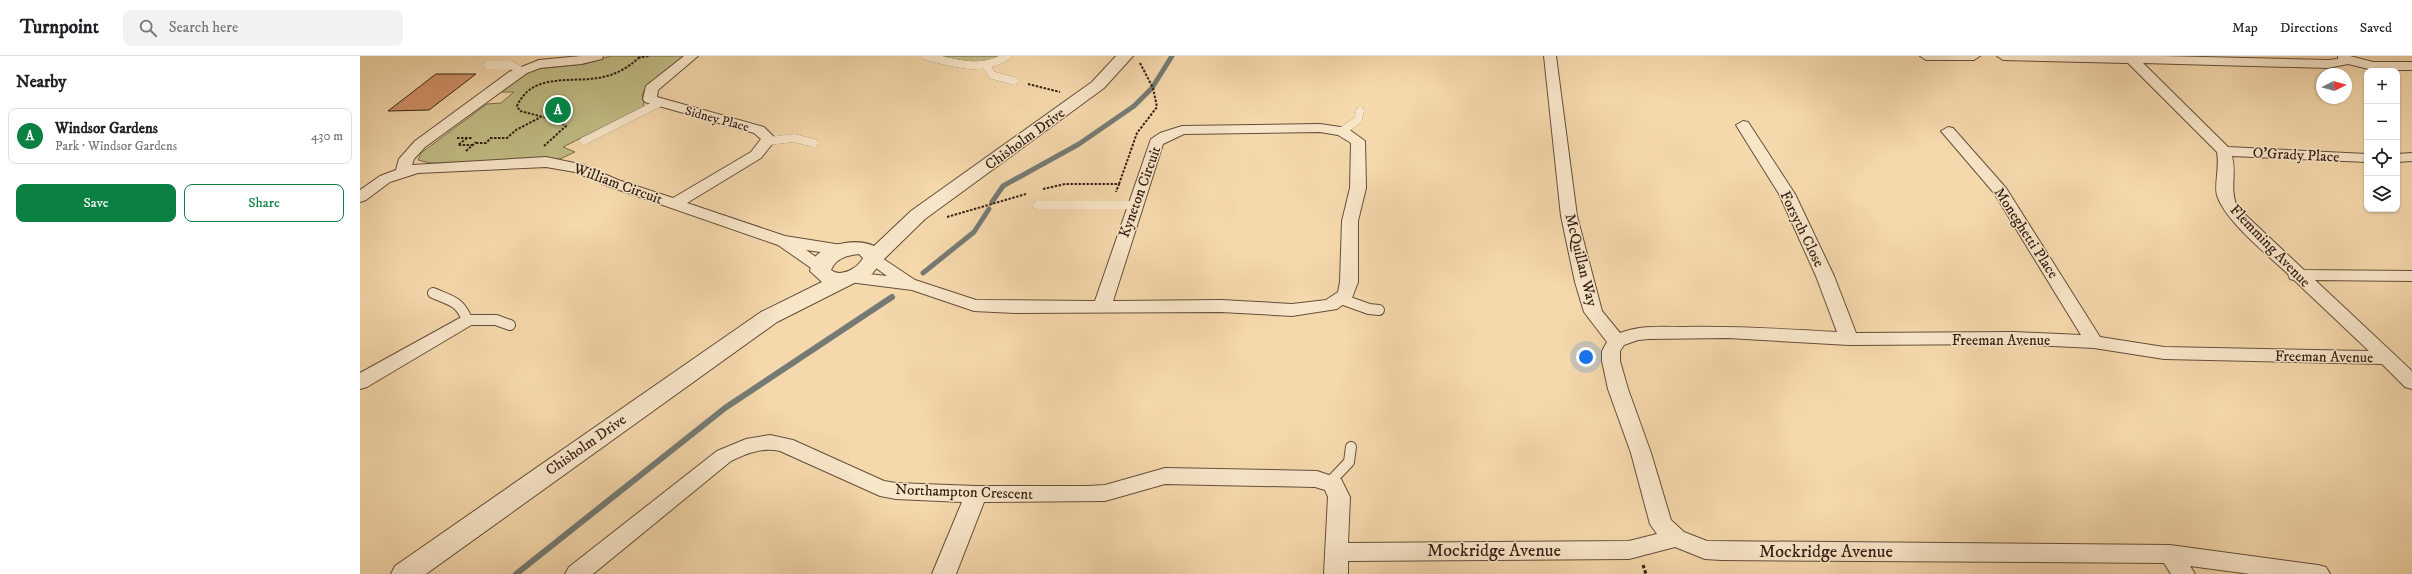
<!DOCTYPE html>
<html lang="en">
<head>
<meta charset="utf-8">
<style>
  :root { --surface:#fff; --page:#f2f2f2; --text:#202124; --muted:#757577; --line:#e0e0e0; --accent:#0b8043 }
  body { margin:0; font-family:"IM FELL DW Pica",serif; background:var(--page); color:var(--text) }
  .controls { position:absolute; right:12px; top:12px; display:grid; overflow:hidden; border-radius:8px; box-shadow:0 1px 3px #0004 }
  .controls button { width:36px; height:36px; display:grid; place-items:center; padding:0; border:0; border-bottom:1px solid var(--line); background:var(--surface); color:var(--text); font:20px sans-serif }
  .compass { position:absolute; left:1956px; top:12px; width:36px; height:36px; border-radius:50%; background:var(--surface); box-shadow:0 1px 3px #0004; rotate:84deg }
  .you { position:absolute; left:1226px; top:301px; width:14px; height:14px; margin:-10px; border:3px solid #fff; border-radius:50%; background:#1a73e8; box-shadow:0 0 0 6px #1a73e833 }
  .badge { display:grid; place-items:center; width:26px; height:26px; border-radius:50%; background:var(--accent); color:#fff; font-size:13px; font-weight:700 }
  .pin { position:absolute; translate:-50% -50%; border:2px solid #fff; box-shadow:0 1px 4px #0006 }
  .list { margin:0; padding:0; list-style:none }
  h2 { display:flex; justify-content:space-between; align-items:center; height:52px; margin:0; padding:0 16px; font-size:17px }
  h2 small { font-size:13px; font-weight:400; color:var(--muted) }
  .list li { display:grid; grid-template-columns:26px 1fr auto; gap:12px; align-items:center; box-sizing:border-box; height:56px; margin:0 8px 8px; padding:0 8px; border:1px solid var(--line); border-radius:8px }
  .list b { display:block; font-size:15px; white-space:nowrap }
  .list p { margin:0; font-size:13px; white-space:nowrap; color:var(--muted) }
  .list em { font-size:13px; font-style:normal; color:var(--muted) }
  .actions { display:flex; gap:8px; padding:12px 16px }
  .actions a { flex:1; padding:9px 0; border:1px solid var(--accent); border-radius:8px; text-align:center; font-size:14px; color:var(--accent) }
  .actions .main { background:var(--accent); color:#fff }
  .icon { flex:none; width:22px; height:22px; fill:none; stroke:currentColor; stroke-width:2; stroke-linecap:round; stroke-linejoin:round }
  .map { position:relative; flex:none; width:2052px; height:518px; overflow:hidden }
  header { display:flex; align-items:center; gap:24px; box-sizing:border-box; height:56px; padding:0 20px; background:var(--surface); border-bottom:1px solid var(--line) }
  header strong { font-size:19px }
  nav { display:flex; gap:22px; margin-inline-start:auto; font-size:14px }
  .search { width:280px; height:36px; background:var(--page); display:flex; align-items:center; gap:10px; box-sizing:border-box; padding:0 14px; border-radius:8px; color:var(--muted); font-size:15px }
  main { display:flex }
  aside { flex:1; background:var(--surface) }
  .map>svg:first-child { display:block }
  .green { fill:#c1bd86; stroke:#7a6f4c }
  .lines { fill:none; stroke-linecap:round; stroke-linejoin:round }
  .stream-far1 { stroke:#757b74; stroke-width:5 }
  .stream { stroke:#757b74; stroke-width:6 }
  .building { fill:#d3936a; stroke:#342113 }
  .service-far1-casing { stroke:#644f39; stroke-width:8 }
  .service-casing { stroke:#644f39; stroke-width:12 }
  .minor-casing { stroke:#644f39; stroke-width:2 }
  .tertiary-casing { stroke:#644f39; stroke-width:2 }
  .path-far1 { stroke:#342113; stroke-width:2; stroke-dasharray:2.5 1.5; stroke-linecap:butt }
  .path { stroke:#342113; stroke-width:3; stroke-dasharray:3.5 2; stroke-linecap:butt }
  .service-far1 { stroke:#f8e6c9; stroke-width:8 }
  .service { stroke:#f8e6c9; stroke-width:10 }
  .minor { fill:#f8e6c9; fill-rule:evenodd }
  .tertiary { fill:#f8e6c9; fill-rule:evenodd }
  .labels { text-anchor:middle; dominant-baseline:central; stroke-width:3; stroke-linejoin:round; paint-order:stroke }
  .far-street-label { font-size:13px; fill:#342113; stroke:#f8e6c9 }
  .street-label { font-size:15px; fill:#342113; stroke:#f8e6c9 }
  .near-street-label { font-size:18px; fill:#342113; stroke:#f8e6c9 }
</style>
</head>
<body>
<header>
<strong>Turnpoint</strong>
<div class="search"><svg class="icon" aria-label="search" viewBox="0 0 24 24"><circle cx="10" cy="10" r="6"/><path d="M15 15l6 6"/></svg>Search here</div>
<nav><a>Map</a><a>Directions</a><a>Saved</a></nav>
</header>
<main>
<aside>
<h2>Nearby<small></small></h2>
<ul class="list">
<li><span class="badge">A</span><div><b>Windsor Gardens</b><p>Park · Windsor Gardens</p></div><em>430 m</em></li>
</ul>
<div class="actions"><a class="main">Save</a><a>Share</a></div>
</aside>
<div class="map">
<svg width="2052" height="518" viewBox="0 0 2052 518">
  <rect width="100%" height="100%" fill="#f5d8ac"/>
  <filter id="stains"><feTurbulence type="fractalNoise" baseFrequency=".005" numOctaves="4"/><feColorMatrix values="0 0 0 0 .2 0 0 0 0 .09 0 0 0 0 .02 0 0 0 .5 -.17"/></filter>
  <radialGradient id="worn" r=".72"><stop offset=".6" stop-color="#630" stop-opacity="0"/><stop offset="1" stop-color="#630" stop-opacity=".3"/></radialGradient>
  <g class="green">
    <polygon points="250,0 325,0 285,33 282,39 284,47 283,51 203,91 215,96 200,103 70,107 58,104 61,97 127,48 141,47 154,36 142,36 164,18 176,13 225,8"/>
    <path d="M580 0H641C620 10 601 5 580 0Z"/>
  </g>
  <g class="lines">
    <g class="stream-far1">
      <polyline points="632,146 643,130 719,88 774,50 792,32 812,0"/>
      <polyline points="563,217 614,176 629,153"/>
    </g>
    <polyline class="stream" points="156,518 365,352 532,241"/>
  </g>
  <polygon class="building" points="76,18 116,18 69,54 28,55"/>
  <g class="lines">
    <g class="service-far1-casing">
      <g id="service-far1">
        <path d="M566 0C594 7 621 17 647 0"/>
        <polyline points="127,9 151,9 161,15"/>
        <polyline points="626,9 632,19 654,25"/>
        <polyline points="982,75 998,64 1000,55"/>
        <polyline points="224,85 299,47"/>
        <polyline points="409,85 434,82 454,87"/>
        <polyline points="677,149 774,149"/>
      </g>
    </g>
    <g class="service-casing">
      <g id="service">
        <path d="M73 237C91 245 100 245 107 264H136L150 269"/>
        <polyline points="981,243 1009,253 1019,254"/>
        <polyline points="969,427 989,406 991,391"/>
      </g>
    </g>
    <g class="minor-casing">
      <g id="minor">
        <polygon points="221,0 243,0 242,3 221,8 180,12 167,17 65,91 54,103 52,109 186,101 224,109 258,124 313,142 391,96 401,83 394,77 285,46 283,43 286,30 324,0 338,0 298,34 297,41 404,71 416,83 401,102 327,147 425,180 488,190 490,194 488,198 482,199 446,194 469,210 466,214 454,214 418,189 248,130 215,116 186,111 58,117 30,126 6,144 0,146 0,134 20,120 36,114 39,103 55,85 149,16 179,4"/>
        <path d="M1184 0H1196L1217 160 1242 255 1260 277C1281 269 1302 271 1324 271 1375 270 1426 273 1477 276L1456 220 1419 138 1376 69 1383 65 1388 66 1435 138 1474 220 1496 277 1654 276 1721 279 1634 137 1581 75 1588 71 1593 72 1646 132 1740 281 1804 291 2009 295 1934 224 1930 223 1928 218C1908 199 1864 164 1857 139 1854 129 1860 111 1857 96L1768 7 1643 4 1637 0H1801L1968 4 1978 3V0H1990L2013 6H2052V14H2013L1988 8 1968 12 1783 7 1868 91 2007 98V106L1872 100C1877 120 1869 130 1877 151L1944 214 2052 215V225L1955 224 2052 315V333L2045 331 2022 308 1804 303 1734 292 1654 288 1489 289 1368 282 1289 283 1278 284 1264 289 1260 295V305L1268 333 1291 397 1311 464 1324 476 1347 485 1810 489 1958 509 1966 511 1970 518H1890L1830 510 1835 518H1811L1804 507 1361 504 1345 503 1315 491 1269 503 988 505V518H964L968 441 965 434 955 431 805 428 745 445 624 446 596 518H572L602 446 536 443 520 440 420 395C403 391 387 397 371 405L233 518H205L209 511 357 395 386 383 410 379 433 384 524 425 536 427 616 430H728L745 429 805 412 957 415 981 423 990 441 988 487 1269 485 1297 478 1290 468 1271 397 1248 333 1242 305V295L1247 286 1224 256 1215 226 1201 160Z"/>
        <polygon points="1560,0 1620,0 1614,4 1566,4"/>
        <path d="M960 68 987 72 1005 85 1006 132 998 165V226L992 242 977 253 932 260 861 256 655 257 614 255 552 234 489 226 483 225 480 221 483 217 489 216 527 220 505 204 507 200H519L555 224 616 244 735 245 791 83 800 77 822 70ZM960 76 978 79 991 87 990 132 982 165 980 226 978 236 966 244 932 248 861 244 753 245 803 88 824 78Z"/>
        <polygon points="2052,97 2052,105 2037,106 2037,98"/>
        <polygon points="107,258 113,260 116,264 113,268 7,331 0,333 0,317"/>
      </g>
    </g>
    <g class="tertiary-casing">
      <path id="tertiary" d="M756 0H773L744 32 565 163 522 205 512 218 417 266 66 518H31L35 510 401 256 462 226 450 215C451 210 453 204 456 200 468 187 498 182 514 190L551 155 732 26ZM499 198 503 202C498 212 481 222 471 214 475 203 487 199 499 198Z"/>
    </g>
    <g class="path-far1">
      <polyline points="278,2 289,0"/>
      <polyline points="668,28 700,36"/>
      <polyline points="97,82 112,82"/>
      <polyline points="107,82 98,89 112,89"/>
      <polyline points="130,82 147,82 156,74 181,61"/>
      <polyline points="116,87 126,87 131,82"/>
      <path d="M184 90 206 70 199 65 160 55 157 50C173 15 212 28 243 21 258 18 270 10 281 0"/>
      <polyline points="106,95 116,86"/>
      <polyline points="759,128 777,77 797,51 793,32 780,7"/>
      <polyline points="683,133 705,128 759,128 756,136"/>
      <polyline points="587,161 666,138"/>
    </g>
    <polyline class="path" points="1283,509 1286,518"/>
    <use href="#service-far1" class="service-far1"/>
    <use href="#service" class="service"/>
    <use href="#minor" class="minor"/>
    <use href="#tertiary" class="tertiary"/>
  </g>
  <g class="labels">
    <g class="far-street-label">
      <text transform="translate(357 63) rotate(15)">Sidney Place</text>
    </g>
    <g class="street-label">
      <text transform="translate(665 83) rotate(-36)">Chisholm Drive</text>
      <text transform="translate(1936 99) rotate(3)">O'Grady Place</text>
      <text transform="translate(258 128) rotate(20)">William Circuit</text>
      <text transform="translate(780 136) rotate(-70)">Kyneton Circuit</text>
      <text transform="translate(1442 173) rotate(64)">Forsyth Close</text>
      <text transform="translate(1666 177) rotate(57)">Moneghetti Place</text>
      <text transform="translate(1910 190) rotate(46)">Flemming Avenue</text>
      <text transform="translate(1221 204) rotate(76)">McQuillan Way</text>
      <text x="1641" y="284">Freeman Avenue</text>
      <text transform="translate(1964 301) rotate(1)">Freeman Avenue</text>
      <text transform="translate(226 389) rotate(-35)">Chisholm Drive</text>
      <text transform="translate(604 436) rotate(2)">Northampton Crescent</text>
    </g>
    <g class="near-street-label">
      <text x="1134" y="495">Mockridge Avenue</text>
      <text x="1466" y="496">Mockridge Avenue</text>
    </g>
  </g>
  <rect width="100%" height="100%" filter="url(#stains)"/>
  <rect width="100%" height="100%" fill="url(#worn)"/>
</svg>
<div class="controls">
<button>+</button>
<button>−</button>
<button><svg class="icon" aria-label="locate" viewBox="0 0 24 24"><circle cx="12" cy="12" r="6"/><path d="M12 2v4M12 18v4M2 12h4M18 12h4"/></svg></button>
<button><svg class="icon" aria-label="layers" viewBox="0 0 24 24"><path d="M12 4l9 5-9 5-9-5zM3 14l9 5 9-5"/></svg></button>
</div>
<svg class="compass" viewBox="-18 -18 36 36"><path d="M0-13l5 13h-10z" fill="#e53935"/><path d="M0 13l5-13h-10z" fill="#757577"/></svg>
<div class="you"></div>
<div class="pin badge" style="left:198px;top:54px">A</div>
</div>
</main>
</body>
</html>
